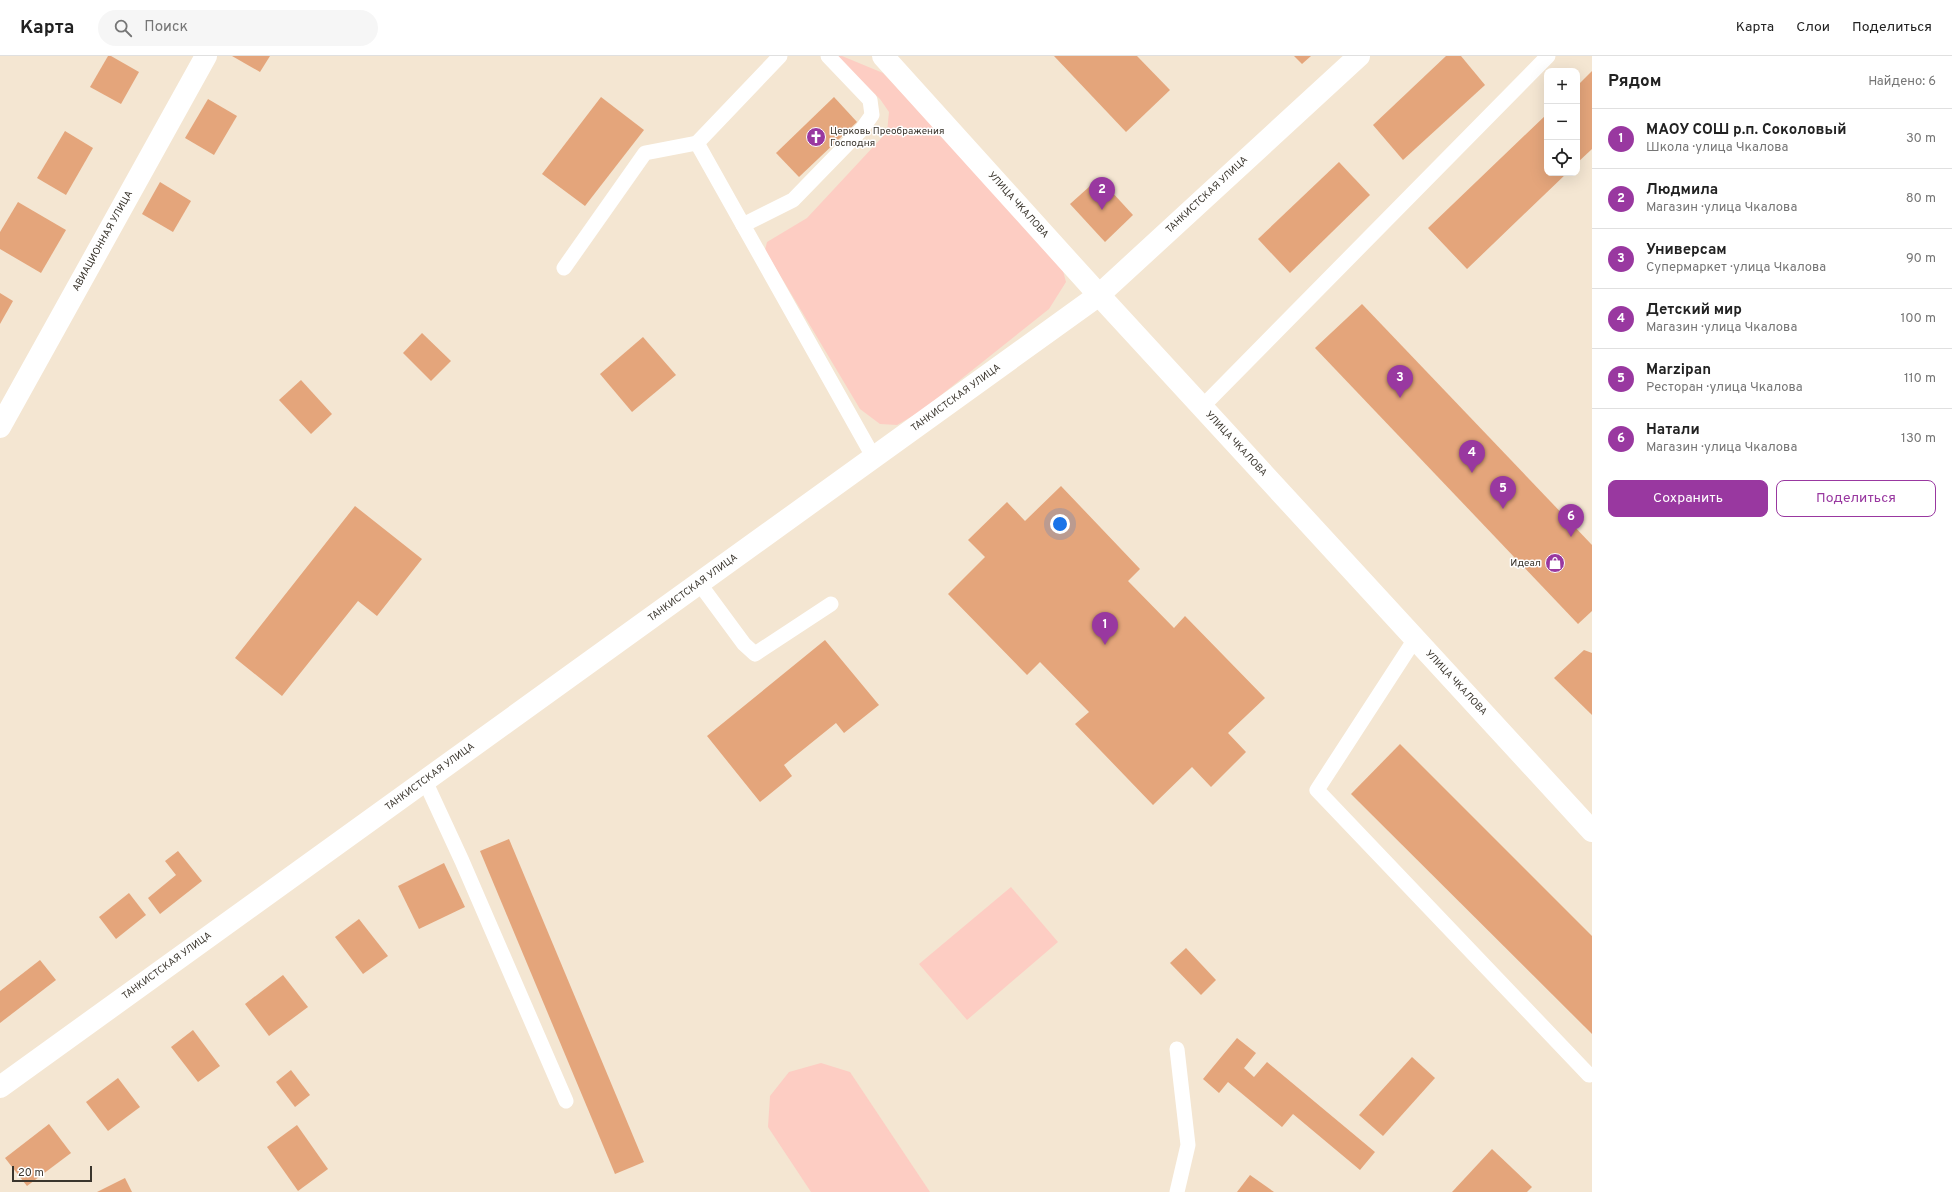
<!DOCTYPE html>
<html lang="ru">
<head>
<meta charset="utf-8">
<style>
  :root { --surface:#fff; --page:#f6f6f6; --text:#222; --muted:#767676; --line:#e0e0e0; --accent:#9938a0 }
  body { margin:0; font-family:Overpass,sans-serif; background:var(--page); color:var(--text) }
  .controls { position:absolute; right:12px; top:12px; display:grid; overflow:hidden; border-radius:8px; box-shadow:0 4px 16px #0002 }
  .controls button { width:36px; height:36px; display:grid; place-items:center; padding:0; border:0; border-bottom:1px solid var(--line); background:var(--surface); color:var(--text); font:20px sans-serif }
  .scale { position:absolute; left:12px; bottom:10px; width:80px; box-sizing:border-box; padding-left:4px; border:2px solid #3a352d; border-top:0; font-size:11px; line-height:14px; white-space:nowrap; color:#3a352d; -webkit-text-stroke:3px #fff; paint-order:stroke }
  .you { position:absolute; left:1060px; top:468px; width:14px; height:14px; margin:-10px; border:3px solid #fff; border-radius:50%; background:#1a73e8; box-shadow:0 0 0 6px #1a73e833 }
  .badge { display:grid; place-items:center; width:26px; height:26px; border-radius:50%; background:var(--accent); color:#fff; font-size:13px; font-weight:700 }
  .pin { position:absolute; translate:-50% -33px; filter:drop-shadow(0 1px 2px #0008) }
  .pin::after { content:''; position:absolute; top:21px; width:14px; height:12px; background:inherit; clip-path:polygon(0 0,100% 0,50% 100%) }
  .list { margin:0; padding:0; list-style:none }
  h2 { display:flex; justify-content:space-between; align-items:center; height:52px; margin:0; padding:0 16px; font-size:17px }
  h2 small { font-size:13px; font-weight:400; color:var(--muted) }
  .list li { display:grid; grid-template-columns:26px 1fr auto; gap:12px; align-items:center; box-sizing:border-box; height:60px; padding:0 16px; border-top:1px solid var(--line) }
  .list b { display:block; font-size:15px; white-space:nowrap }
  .list p { margin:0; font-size:13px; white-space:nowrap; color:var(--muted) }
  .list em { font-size:13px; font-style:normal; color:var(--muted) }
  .actions { display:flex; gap:8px; padding:12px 16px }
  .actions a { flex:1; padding:9px 0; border:1px solid var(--accent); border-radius:8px; text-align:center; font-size:14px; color:var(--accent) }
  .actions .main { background:var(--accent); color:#fff }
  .icon { flex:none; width:22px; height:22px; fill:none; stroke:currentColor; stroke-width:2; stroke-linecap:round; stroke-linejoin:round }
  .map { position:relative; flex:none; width:1592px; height:1136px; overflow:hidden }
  header { display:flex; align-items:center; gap:24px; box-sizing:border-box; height:56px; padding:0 20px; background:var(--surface); border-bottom:1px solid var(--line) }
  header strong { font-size:19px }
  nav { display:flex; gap:22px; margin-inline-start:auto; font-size:14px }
  .search { width:280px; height:36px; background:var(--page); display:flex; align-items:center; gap:10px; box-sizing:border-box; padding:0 14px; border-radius:22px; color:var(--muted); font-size:15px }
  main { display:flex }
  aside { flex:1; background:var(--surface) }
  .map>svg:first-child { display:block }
  .green { fill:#fdcdc3 }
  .building { fill:#e4a57b }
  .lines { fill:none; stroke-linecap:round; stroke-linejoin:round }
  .service { stroke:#fff; stroke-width:15 }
  .minor { stroke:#fff; stroke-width:22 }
  .labels { text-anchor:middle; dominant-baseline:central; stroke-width:3; stroke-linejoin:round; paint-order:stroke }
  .poi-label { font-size:10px; fill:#3a352d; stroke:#fff; text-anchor:start }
  .street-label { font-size:10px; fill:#3a352d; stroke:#fff }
</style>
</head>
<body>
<header>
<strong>Карта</strong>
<div class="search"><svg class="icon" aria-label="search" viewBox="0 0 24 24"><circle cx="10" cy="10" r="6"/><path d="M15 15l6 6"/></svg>Поиск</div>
<nav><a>Карта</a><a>Слои</a><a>Поделиться</a></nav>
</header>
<main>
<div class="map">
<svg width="1592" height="1136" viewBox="0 0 1592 1136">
  <rect width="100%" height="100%" fill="#f4e6d2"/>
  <g class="green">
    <polygon points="835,0 842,0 883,17 1061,207 1066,226 1049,253 921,355 897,369 880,368 860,353 765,194 767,186 807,162 887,76 889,56 880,43"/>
    <polygon points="1011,831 1058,886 967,964 919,908"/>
    <polygon points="821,1007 850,1016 930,1136 811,1136 768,1071 770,1040 789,1016"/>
  </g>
  <g class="building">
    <polygon points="108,0 111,0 139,16 121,48 90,31"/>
    <polygon points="232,0 270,0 260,16"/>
    <polygon points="1054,0 1137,0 1170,34 1126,76"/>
    <polygon points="1294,0 1311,0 1302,8"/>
    <polygon points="1446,0 1461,0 1485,29 1403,104 1373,69"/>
    <polygon points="1592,15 1592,93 1577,107 1577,30"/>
    <polygon points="601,41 644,74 585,150 542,118"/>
    <polygon points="834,41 857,66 799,121 776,97"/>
    <polygon points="208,43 237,60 214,99 185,82"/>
    <polygon points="1547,58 1547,117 1567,117 1467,213 1428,172"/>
    <polygon points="65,75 93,92 66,139 37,122"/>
    <polygon points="1339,106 1370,139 1290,217 1258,183"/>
    <polygon points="1099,122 1133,159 1105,186 1070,148"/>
    <polygon points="160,126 191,145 173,176 142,158"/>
    <polygon points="18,146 66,174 41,217 0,193 0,176"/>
    <polygon points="0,237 13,245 0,268"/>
    <polygon points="1362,248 1592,489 1592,555 1578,568 1315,292"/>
    <polygon points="422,277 451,305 431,325 403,297"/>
    <polygon points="643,281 676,319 632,356 600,318"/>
    <polygon points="301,324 332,358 311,378 279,344"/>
    <polygon points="1061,430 1140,513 1128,525 1174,572 1185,560 1265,642 1228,677 1246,696 1211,731 1192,711 1153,749 1075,668 1089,656 1040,606 1027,619 948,538 985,501 968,484 1007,446 1025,465"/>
    <polygon points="355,450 422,503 377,560 358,545 282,640 235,602"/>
    <polygon points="825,584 879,649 844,677 836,667 784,709 792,720 760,746 707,680"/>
    <polygon points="1584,594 1592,597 1592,659 1554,622"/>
    <polygon points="1400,688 1592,880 1592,978 1351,738"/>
    <polygon points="509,783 644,1106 615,1118 480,795"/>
    <polygon points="178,795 202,825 160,858 148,842 176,819 165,805"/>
    <polygon points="444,807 465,851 419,873 398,830"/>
    <polygon points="129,837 146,859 116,883 99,861"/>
    <polygon points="359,863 388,900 363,918 335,881"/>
    <polygon points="1186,892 1216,924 1201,939 1170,907"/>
    <polygon points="40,904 56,924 0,967 0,935"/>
    <polygon points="283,919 308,951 269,980 245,948"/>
    <polygon points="193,974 220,1010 198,1026 171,991"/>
    <polygon points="1237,982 1256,997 1244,1012 1254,1021 1267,1006 1375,1096 1360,1114 1293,1058 1282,1071 1228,1026 1219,1037 1203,1023"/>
    <polygon points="1412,1001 1435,1022 1383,1080 1359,1059"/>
    <polygon points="291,1014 310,1039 295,1051 276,1026"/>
    <polygon points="118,1022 140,1051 108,1075 86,1046"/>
    <polygon points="49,1068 71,1097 27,1130 5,1102"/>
    <polygon points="297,1069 328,1113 298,1135 267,1091"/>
    <polygon points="1492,1093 1532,1131 1527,1136 1452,1136"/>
    <polygon points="1250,1119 1274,1136 1237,1136"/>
    <polygon points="125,1122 132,1136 97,1136"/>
  </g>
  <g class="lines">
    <g class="service">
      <polyline points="780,0 697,87 874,402"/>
      <polyline points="743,169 793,144 862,73 872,59 870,44 828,0"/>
      <polyline points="564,212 645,97 697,87"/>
      <polyline points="1202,351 1548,0"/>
      <polyline points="699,527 744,588 755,598 831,548"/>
      <polyline points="1415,583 1317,734 1589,1019"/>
      <polyline points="425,725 462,805 566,1045"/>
      <polyline points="1177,1136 1188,1089 1177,993"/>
    </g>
    <g class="minor">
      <polyline points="883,0 1099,239 1592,775"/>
      <polyline points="0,371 206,0"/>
      <polyline points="0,1031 1099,239 1359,0"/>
    </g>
  </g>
  <defs>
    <g id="church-disc" transform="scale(1)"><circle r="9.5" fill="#9938a0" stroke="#fff"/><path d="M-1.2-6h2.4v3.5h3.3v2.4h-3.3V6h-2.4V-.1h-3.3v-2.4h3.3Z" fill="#fff"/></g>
    <g id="shop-disc" transform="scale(1)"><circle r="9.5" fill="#9938a0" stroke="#fff"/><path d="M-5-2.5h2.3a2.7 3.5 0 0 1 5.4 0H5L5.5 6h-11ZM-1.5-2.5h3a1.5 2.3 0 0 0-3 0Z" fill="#fff"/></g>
  </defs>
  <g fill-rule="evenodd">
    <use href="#church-disc" x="816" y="81"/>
    <use href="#shop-disc" x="1555" y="507"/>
  </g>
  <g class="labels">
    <g class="poi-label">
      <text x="830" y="75">Церковь Преображения<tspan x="830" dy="12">Господня</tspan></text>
      <text x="1541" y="507" text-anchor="end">Идеал</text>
    </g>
    <g class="street-label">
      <text transform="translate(1207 139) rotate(-43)">ТАНКИСТСКАЯ УЛИЦА</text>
      <text transform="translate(1018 149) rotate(48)">УЛИЦА ЧКАЛОВА</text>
      <text transform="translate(103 185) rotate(-61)">АВИАЦИОННАЯ УЛИЦА</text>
      <text transform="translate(956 342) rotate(-36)">ТАНКИСТСКАЯ УЛИЦА</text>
      <text transform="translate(1236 388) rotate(47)">УЛИЦА ЧКАЛОВА</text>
      <text transform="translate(693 532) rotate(-36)">ТАНКИСТСКАЯ УЛИЦА</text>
      <text transform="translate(1456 627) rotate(47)">УЛИЦА ЧКАЛОВА</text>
      <text transform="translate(430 721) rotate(-36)">ТАНКИСТСКАЯ УЛИЦА</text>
      <text transform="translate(167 910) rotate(-36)">ТАНКИСТСКАЯ УЛИЦА</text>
    </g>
  </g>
</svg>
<div class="controls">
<button>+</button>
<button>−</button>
<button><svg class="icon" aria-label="locate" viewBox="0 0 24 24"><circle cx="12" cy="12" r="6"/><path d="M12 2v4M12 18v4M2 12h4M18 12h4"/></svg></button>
</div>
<div class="scale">20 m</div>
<div class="you"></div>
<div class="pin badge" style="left:1105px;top:589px">1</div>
<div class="pin badge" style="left:1102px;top:154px">2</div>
<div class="pin badge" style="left:1400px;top:342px">3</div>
<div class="pin badge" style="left:1472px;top:417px">4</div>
<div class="pin badge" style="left:1503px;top:453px">5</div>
<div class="pin badge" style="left:1571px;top:481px">6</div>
</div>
<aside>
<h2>Рядом<small>Найдено: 6</small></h2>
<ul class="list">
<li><span class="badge">1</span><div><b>МАОУ СОШ р.п. Соколовый</b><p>Школа · улица Чкалова</p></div><em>30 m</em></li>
<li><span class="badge">2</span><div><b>Людмила</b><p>Магазин · улица Чкалова</p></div><em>80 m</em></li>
<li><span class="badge">3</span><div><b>Универсам</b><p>Супермаркет · улица Чкалова</p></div><em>90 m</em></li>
<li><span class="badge">4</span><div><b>Детский мир</b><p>Магазин · улица Чкалова</p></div><em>100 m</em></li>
<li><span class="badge">5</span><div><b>Marzipan</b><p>Ресторан · улица Чкалова</p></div><em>110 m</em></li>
<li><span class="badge">6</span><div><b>Натали</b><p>Магазин · улица Чкалова</p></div><em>130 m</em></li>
</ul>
<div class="actions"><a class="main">Сохранить</a><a>Поделиться</a></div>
</aside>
</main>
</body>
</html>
